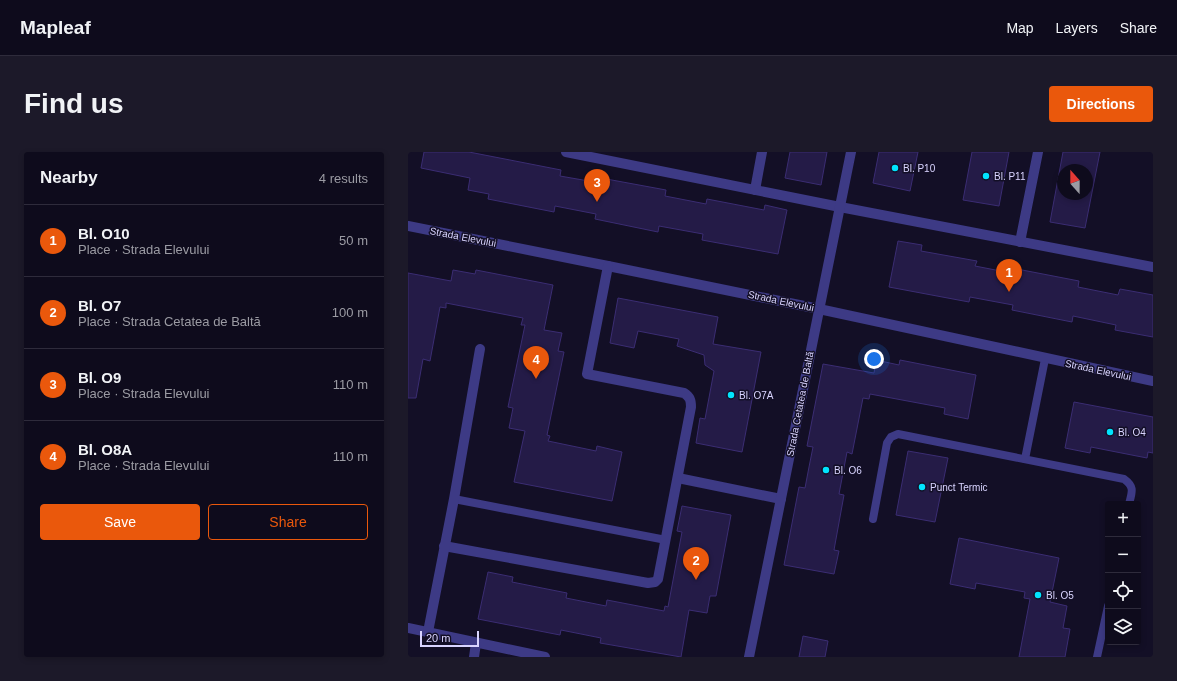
<!DOCTYPE html>
<html lang="en">
<head>
<meta charset="utf-8">
<style>
  :root { --surface:#0e0b1c; --page:#1c1929; --text:#f1f3f6; --muted:#9b9ba3; --line:#2e2b3b; --accent:#ea580c }
  body { margin:0; font-family:Helvetica,sans-serif; background:var(--page); color:var(--text) }
  .controls { position:absolute; right:12px; bottom:12px; display:grid; overflow:hidden; border-radius:4px; box-shadow:0 2px 6px #0003 }
  .controls button { width:36px; height:36px; display:grid; place-items:center; padding:0; border:0; border-bottom:1px solid var(--line); background:var(--surface); color:var(--text); font:20px sans-serif }
  .compass { position:absolute; left:649px; top:12px; width:36px; height:36px; border-radius:50%; background:var(--surface); box-shadow:0 2px 6px #0003; rotate:339deg }
  .scale { position:absolute; left:12px; bottom:10px; width:59px; box-sizing:border-box; padding-left:4px; border:2px solid #d9d4ff; border-top:0; font-size:11px; line-height:14px; white-space:nowrap; color:#d9d4ff; -webkit-text-stroke:3px #130f26; paint-order:stroke }
  .you { position:absolute; left:466px; top:207px; width:14px; height:14px; margin:-10px; border:3px solid #fff; border-radius:50%; background:#1a73e8; box-shadow:0 0 0 6px #1a73e833 }
  .badge { display:grid; place-items:center; width:26px; height:26px; border-radius:50%; background:var(--accent); color:#fff; font-size:13px; font-weight:700 }
  .pin { position:absolute; translate:-50% -33px; filter:drop-shadow(0 1px 2px #0008) }
  .pin::after { content:''; position:absolute; top:21px; width:14px; height:12px; background:inherit; clip-path:polygon(0 0,100% 0,50% 100%) }
  .list { margin:0; padding:0; list-style:none }
  h2 { display:flex; justify-content:space-between; align-items:center; height:52px; margin:0; padding:0 16px; font-size:17px }
  h2 small { font-size:13px; font-weight:400; color:var(--muted) }
  .list li { display:grid; grid-template-columns:26px 1fr auto; gap:12px; align-items:center; box-sizing:border-box; height:72px; padding:0 16px; border-top:1px solid var(--line) }
  .list b { display:block; font-size:15px; white-space:nowrap }
  .list p { margin:0; font-size:13px; white-space:nowrap; color:var(--muted) }
  .list em { font-size:13px; font-style:normal; color:var(--muted) }
  .actions { display:flex; gap:8px; padding:12px 16px }
  .actions a { flex:1; padding:9px 0; border:1px solid var(--accent); border-radius:4px; text-align:center; font-size:14px; color:var(--accent) }
  .actions .main { background:var(--accent); color:#fff }
  .icon { flex:none; width:22px; height:22px; fill:none; stroke:currentColor; stroke-width:2; stroke-linecap:round; stroke-linejoin:round }
  .map { position:relative; flex:none; width:745px; height:505px; overflow:hidden; border-radius:4px }
  header { display:flex; align-items:center; gap:24px; box-sizing:border-box; height:56px; padding:0 20px; background:var(--surface); border-bottom:1px solid var(--line) }
  header strong { font-size:19px }
  nav { display:flex; gap:22px; margin-inline-start:auto; font-size:14px }
  .intro { display:flex; align-items:center; justify-content:space-between; box-sizing:border-box; height:96px; padding:0 24px }
  h1 { margin:0; font-size:28px }
  .button { padding:10px 18px; border-radius:4px; background:var(--accent); color:#fff; font-size:14px; font-weight:700 }
  main { display:flex; gap:24px; padding:0 24px }
  aside { flex:1; background:var(--surface); border-radius:4px; box-shadow:0 2px 6px #0003 }
  .map>svg:first-child { display:block }
  .building { fill:#241b47; stroke:#3b2d73; fill-rule:evenodd }
  .lines { fill:none; stroke-linecap:round; stroke-linejoin:round }
  .service { stroke:#3d3a85; stroke-width:8 }
  .minor { stroke:#3d3a85; stroke-width:10 }
  .poi-dot { fill:#01e4fe; stroke:#130f26; stroke-width:1.5 }
  .labels { text-anchor:middle; dominant-baseline:central; stroke-width:3; stroke-linejoin:round; paint-order:stroke }
  .poi-label { font-size:10px; fill:#d9d4ff; stroke:#130f26; text-anchor:start }
  .street-label { font-size:10px; fill:#d9d4ff; stroke:#130f26 }
</style>
</head>
<body>
<header>
<strong>Mapleaf</strong>
<nav><a>Map</a><a>Layers</a><a>Share</a></nav>
</header>
<div class="intro"><h1>Find us</h1><a class="button">Directions</a></div>
<main>
<aside>
<h2>Nearby<small>4 results</small></h2>
<ul class="list">
<li><span class="badge">1</span><div><b>Bl. O10</b><p>Place · Strada Elevului</p></div><em>50 m</em></li>
<li><span class="badge">2</span><div><b>Bl. O7</b><p>Place · Strada Cetatea de Baltă</p></div><em>100 m</em></li>
<li><span class="badge">3</span><div><b>Bl. O9</b><p>Place · Strada Elevului</p></div><em>110 m</em></li>
<li><span class="badge">4</span><div><b>Bl. O8A</b><p>Place · Strada Elevului</p></div><em>110 m</em></li>
</ul>
<div class="actions"><a class="main">Save</a><a>Share</a></div>
</aside>
<div class="map">
<svg width="745" height="505" viewBox="0 0 745 505">
  <rect width="100%" height="100%" fill="#130f26"/>
  <g class="building">
    <polygon points="16,0 61,0 153,18 152,24 192,31 193,26 258,38 257,44 298,52 299,47 356,58 357,53 379,58 370,102 294,88 295,82 251,74 250,80 187,67 188,62 147,54 146,60 80,47 81,42 60,38 62,26 13,16"/>
    <polygon points="382,0 419,0 413,33 377,26"/>
    <polygon points="471,0 510,0 502,39 465,31"/>
    <polygon points="564,0 601,0 591,54 555,48"/>
    <path d="M655 0H692L677 76 642 70ZM655 18H679V42H655Z"/>
    <polygon points="490,89 514,93 513,99 569,109 567,114 608,122 609,117 671,129 670,135 710,143 712,137 745,143 745,185 707,178 708,173 665,164 664,170 604,158 605,153 562,145 561,150 481,135"/>
    <polygon points="45,118 67,122 68,118 145,133 136,178 154,181 150,199 156,200 139,283 142,284 140,289 188,299 189,294 214,300 204,349 106,330 117,279 101,276 105,256 100,255 117,173 113,173 115,166 38,151 38,156 32,155 22,209 15,207 8,246 0,246 0,121 43,129"/>
    <polygon points="210,146 310,165 305,192 353,200 334,300 288,291 292,266 297,267 306,219 297,213 296,203 269,194 271,187 230,179 226,196 202,191"/>
    <polygon points="468,208 491,213 492,208 568,223 560,267 536,262 537,256 462,242 461,247 455,246 444,302 439,300 431,342 436,343 426,398 431,399 426,422 376,413 391,335 397,336 401,315 405,295 399,294 415,212 466,221"/>
    <polygon points="666,250 745,265 745,301 740,300 739,306 683,295 682,301 657,296"/>
    <polygon points="500,299 540,306 527,370 488,363"/>
    <polygon points="274,354 323,363 308,444 302,444 299,461 281,458 273,505 192,491 193,486 153,478 152,483 70,467 80,420 105,425 104,430 159,441 158,446 198,454 199,448 256,459 257,454 260,455 274,380 269,379"/>
    <polygon points="551,386 651,406 642,450 659,454 655,476 662,477 657,505 611,505 622,447 616,446 617,440 568,431 567,437 542,432"/>
    <polygon points="395,484 420,489 417,505 391,505"/>
  </g>
  <g class="lines">
    <g class="service">
      <polyline points="617,307 637,207"/>
      <polyline points="46,347 258,388"/>
      <path d="M465 367 479 291 483 285 490 282 716 327C727 335 724 340 721 352"/>
      <polyline points="689,505 700,454"/>
    </g>
    <g class="minor">
      <polyline points="158,0 432,55 745,115"/>
      <polyline points="347,38 354,0"/>
      <polyline points="0,74 200,114 411,157 745,229"/>
      <polyline points="612,90 630,0"/>
      <polyline points="270,326 373,347"/>
      <path d="M36 394 240 431 247 430 250 427 283 255C283 248 282 245 276 241L179 222 200 114"/>
      <polyline points="0,476 137,505"/>
      <polyline points="20,480 46,347 72,197"/>
      <polyline points="66,505 68,491"/>
      <polyline points="341,505 443,0"/>
    </g>
  </g>
  <g class="poi-dot">
    <circle cx="487" cy="16" r="4"/>
    <circle cx="578" cy="24" r="4"/>
    <circle cx="323" cy="243" r="4"/>
    <circle cx="702" cy="280" r="4"/>
    <circle cx="418" cy="318" r="4"/>
    <circle cx="514" cy="335" r="4"/>
    <circle cx="630" cy="443" r="4"/>
  </g>
  <g class="labels">
    <g class="poi-label">
      <text x="495" y="16">Bl. P10</text>
      <text x="586" y="24">Bl. P11</text>
      <text x="331" y="243">Bl. O7A</text>
      <text x="710" y="280">Bl. O4</text>
      <text x="426" y="318">Bl. O6</text>
      <text x="522" y="335">Punct Termic</text>
      <text x="638" y="443">Bl. O5</text>
    </g>
    <g class="street-label">
      <text transform="translate(55 85) rotate(11)">Strada Elevului</text>
      <text transform="translate(373 149) rotate(12)">Strada Elevului</text>
      <text transform="translate(690 218) rotate(12)">Strada Elevului</text>
      <text transform="translate(392 252) rotate(-79)">Strada Cetatea de Baltă</text>
    </g>
  </g>
</svg>
<div class="controls">
<button>+</button>
<button>−</button>
<button><svg class="icon" aria-label="locate" viewBox="0 0 24 24"><circle cx="12" cy="12" r="6"/><path d="M12 2v4M12 18v4M2 12h4M18 12h4"/></svg></button>
<button><svg class="icon" aria-label="layers" viewBox="0 0 24 24"><path d="M12 4l9 5-9 5-9-5zM3 14l9 5 9-5"/></svg></button>
</div>
<svg class="compass" viewBox="-18 -18 36 36"><path d="M0-13l5 13h-10z" fill="#e53935"/><path d="M0 13l5-13h-10z" fill="#9b9ba3"/></svg>
<div class="scale">20 m</div>
<div class="you"></div>
<div class="pin badge" style="left:601px;top:140px">1</div>
<div class="pin badge" style="left:288px;top:428px">2</div>
<div class="pin badge" style="left:189px;top:50px">3</div>
<div class="pin badge" style="left:128px;top:227px">4</div>
</div>
</main>
</body>
</html>
